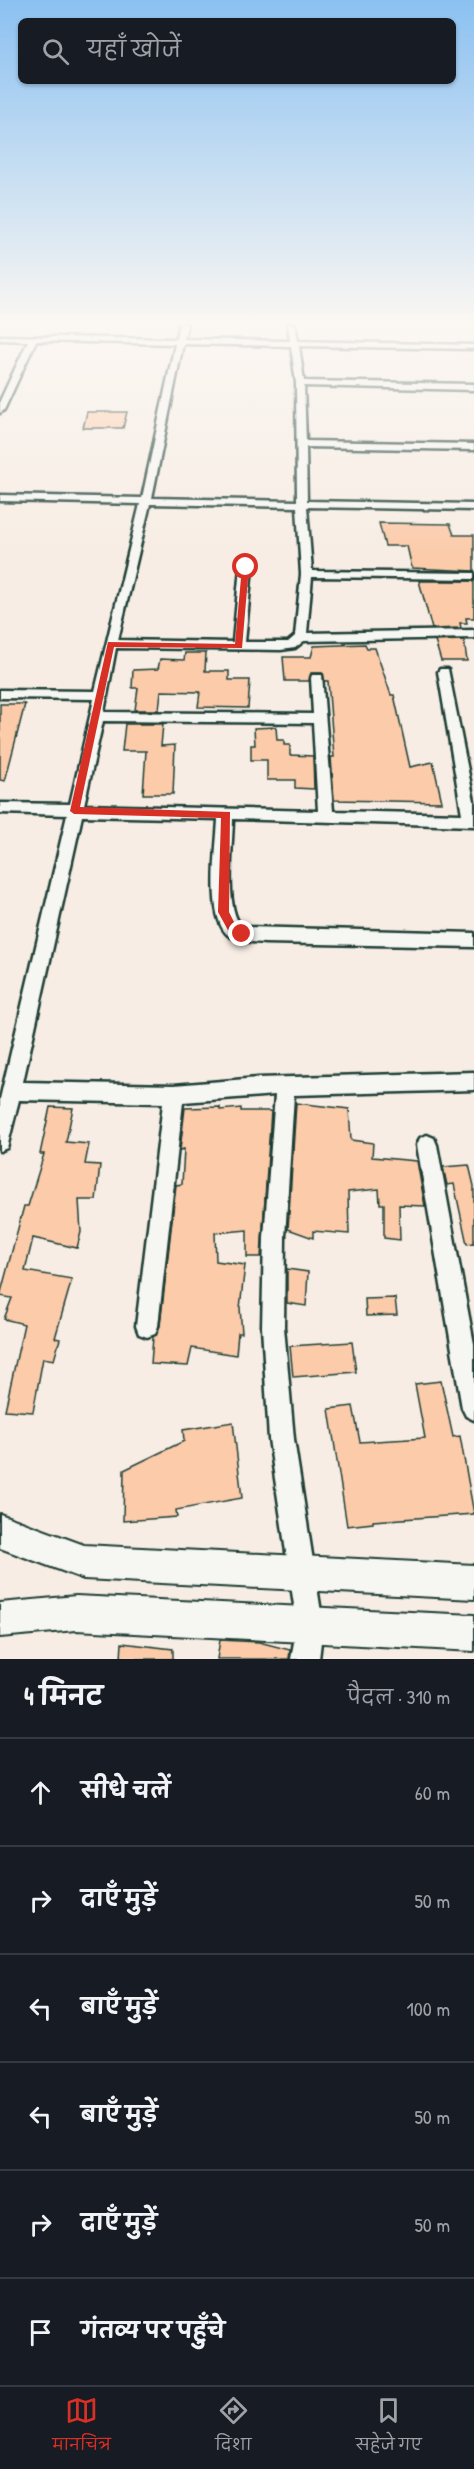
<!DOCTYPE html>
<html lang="hi">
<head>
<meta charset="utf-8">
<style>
  :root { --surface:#171b24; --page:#242831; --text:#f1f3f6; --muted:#9ea1a6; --line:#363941; --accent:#d93025 }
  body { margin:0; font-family:"Patrick Hand","Playpen Sans Deva",sans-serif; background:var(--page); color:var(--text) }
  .stop { position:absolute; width:18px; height:18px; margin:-14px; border:4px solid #d93025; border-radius:50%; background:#fff }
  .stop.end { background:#d93025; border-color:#fff; box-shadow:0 2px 6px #0008 }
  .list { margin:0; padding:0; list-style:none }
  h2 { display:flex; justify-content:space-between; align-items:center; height:78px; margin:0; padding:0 24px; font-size:26px }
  h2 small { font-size:20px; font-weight:400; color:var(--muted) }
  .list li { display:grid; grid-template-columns:39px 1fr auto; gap:18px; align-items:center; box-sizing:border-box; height:108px; padding:0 24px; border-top:2px solid var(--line) }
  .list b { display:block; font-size:22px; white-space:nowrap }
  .list em { font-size:20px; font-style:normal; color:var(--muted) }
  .icon { flex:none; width:33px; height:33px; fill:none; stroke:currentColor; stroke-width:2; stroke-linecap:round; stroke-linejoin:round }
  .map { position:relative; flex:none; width:474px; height:1659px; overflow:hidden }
  .search { position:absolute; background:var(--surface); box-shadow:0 2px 4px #0004; left:18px; right:18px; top:18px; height:66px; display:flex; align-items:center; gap:15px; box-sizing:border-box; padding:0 21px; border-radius:9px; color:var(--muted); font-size:22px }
  .sheet { height:726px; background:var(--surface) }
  nav { display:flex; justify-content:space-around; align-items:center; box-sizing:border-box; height:84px; border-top:2px solid var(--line); background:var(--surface); font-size:16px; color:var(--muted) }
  nav a { display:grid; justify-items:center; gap:3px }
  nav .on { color:var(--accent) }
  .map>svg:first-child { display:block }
  .building { fill:#fbcbaa; stroke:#1f3d34; stroke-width:1.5 }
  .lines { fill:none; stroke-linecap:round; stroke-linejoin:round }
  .minor-casing { stroke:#1f3d34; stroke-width:5 }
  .tertiary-casing { stroke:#1f3d34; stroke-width:4 }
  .minor { fill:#f6f6f2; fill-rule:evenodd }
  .tertiary { fill:#f6f6f2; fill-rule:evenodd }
  .route { fill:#d93025 }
</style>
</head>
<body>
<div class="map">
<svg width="474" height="1659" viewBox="0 0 474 1659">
  <rect width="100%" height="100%" fill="#f7ede4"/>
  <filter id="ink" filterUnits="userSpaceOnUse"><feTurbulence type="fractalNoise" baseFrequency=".0167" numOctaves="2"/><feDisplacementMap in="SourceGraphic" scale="12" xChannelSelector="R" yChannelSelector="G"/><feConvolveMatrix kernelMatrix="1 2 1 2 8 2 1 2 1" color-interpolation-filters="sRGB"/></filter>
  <g filter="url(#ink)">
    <g class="building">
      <polygon points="87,412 127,412 123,428 83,428"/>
      <polygon points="379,523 450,524 454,535 474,535 474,571 412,568 407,546 385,546"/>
      <polygon points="419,581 474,581 474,618 466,618 467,623 460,623 461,628 432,629"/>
      <polygon points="464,640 467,661 441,661 435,641"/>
      <polygon points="365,644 367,648 375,648 391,695 394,695 410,767 433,762 442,802 334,800 331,757 334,757 328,681 325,681 322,673 311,673 309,681 285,681 283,657 311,657 314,646"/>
      <polygon points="185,653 206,653 205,671 229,671 229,680 250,680 248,708 198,707 200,692 161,691 159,710 135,710 138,688 132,688 133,670 158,669 160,659 184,660"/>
      <polygon points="0,704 25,704 5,781 0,780"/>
      <polygon points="125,724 163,724 161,746 175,745 173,794 143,794 146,751 122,751"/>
      <polygon points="276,727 277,740 284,740 284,745 290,745 290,755 313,756 314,789 295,788 295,780 267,780 267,760 251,760 251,745 255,745 254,728"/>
      <polygon points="296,1103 349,1109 351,1140 373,1143 372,1157 417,1161 425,1206 399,1205 400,1240 384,1238 384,1204 380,1204 379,1189 348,1192 349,1234 313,1231 313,1238 288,1229"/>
      <polygon points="50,1107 73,1108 66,1142 89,1144 85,1164 100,1165 96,1200 79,1200 81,1232 77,1248 33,1238 25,1271 72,1279 55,1338 60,1339 54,1360 43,1358 33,1412 5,1410 24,1324 4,1319 12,1298 0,1296 24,1206 28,1206 44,1154 40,1154"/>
      <polygon points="220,1107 220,1110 241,1108 241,1111 271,1111 261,1257 247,1257 247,1230 215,1233 216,1261 245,1265 240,1308 242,1333 238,1333 236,1355 192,1348 188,1366 151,1364 153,1337 160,1326 176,1185 182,1184 184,1149 180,1150 185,1108"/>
      <polygon points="469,1165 474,1186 474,1243 467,1244 454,1184 447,1185 443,1167"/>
      <polygon points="287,1269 308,1272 306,1306 287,1303"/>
      <polygon points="395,1298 397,1315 366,1316 365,1299"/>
      <polygon points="352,1342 356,1372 293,1377 290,1346"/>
      <polygon points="441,1381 453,1437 460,1436 474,1514 373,1521 373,1523 347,1526 329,1409 353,1406 360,1442 425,1438 415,1384"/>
      <polygon points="233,1422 242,1498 176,1510 177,1517 123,1521 124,1470 184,1441 183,1430"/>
      <polygon points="220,1640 259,1642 290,1650 289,1659 217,1659"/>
      <polygon points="122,1643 173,1649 173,1659 121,1659"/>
    </g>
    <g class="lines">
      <g class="minor-casing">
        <g id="minor">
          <path d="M179 324H187L184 339 290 341 288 324H295L298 341 474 345V349L299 346 304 381 474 384V390L304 386 306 441 474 444V450L306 447 307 501 474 504V510L307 507 312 571 474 573V579L312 577 307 633 474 630V638L304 641 295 648 281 650 116 648 104 712 313 714 311 678 312 675H322L333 811 462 814 438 672 440 669H448L474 801V826L233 819C233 842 223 916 244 927L474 933V947L265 943C253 942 238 942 228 935 206 917 217 845 218 819L82 816 23 1082 174 1085 258 1078 474 1072V1090L294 1095 285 1237 284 1327 294 1439 323 1625 319 1659H291L297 1625 269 1439 262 1327 264 1237 275 1095 183 1102 158 1326 155 1334 147 1337 139 1334 136 1326 163 1103 19 1100 7 1148 0 1151V1099L67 815 0 813V803L70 804 94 699 0 698V690L95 691 140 504 0 501V495L142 498 175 344 36 341 4 410 0 413V401L28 341 0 340V336L176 339ZM183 344 291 346 296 383 297 501 152 498ZM150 504 297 507 301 574 295 636 288 642H245L252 567 246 564 240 567 233 642 118 640ZM103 721 313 723 318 811 84 805Z"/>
          <polygon points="427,1135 434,1138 437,1145 474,1344 474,1420 466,1416 462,1408 417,1145 420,1138"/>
        </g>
      </g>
      <g class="tertiary-casing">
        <g id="tertiary">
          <polygon points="0,1514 84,1545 474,1565 474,1599 84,1579 0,1548"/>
          <polygon points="76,1596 474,1615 474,1651 76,1630 0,1637 0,1603"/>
        </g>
      </g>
      <use href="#minor" class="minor"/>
      <use href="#tertiary" class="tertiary"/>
    </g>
  </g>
  <linearGradient id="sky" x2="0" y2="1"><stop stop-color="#8bc1f1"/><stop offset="0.58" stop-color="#fbf7f3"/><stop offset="1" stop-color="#fbf7f3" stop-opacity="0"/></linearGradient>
  <rect width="474" height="556" fill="url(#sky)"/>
  <polygon class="route" points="246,564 249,567 242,648 114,647 80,807 230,812 229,912 236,926 246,930 246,937 242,938 229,932 218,912 221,818 74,814 70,811 108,642 235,644 242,567"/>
</svg>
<div class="stop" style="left:246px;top:567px"></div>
<div class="stop end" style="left:242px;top:934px"></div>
<div class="search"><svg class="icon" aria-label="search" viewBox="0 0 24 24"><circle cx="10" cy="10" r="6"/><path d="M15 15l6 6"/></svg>यहाँ खोजें</div>
</div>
<section class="sheet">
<h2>4 मिनट<small>पैदल · 310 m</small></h2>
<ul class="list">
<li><svg class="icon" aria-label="ahead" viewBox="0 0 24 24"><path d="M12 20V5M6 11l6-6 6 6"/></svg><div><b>सीधे चलें</b></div><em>60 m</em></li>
<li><svg class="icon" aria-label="right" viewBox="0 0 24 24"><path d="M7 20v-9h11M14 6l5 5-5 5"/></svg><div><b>दाएँ मुड़ें</b></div><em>50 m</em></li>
<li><svg class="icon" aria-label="left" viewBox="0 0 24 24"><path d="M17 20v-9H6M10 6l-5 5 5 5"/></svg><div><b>बाएँ मुड़ें</b></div><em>100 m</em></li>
<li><svg class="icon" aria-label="left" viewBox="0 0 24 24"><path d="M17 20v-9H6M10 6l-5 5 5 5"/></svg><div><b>बाएँ मुड़ें</b></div><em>50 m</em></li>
<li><svg class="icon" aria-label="right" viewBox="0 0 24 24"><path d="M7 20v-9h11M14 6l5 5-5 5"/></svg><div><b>दाएँ मुड़ें</b></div><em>50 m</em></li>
<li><svg class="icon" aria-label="arrive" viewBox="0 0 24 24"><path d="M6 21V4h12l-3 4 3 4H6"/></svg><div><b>गंतव्य पर पहुँचे</b></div></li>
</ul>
</section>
<nav>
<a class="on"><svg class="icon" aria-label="map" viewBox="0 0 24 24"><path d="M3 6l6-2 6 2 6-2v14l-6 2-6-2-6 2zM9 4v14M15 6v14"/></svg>मानचित्र</a>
<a><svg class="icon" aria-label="directions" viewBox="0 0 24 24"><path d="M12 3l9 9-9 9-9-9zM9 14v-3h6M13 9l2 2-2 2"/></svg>दिशा</a>
<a><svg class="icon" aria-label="saved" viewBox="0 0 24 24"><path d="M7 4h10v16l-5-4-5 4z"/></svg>सहेजे गए</a>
</nav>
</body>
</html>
